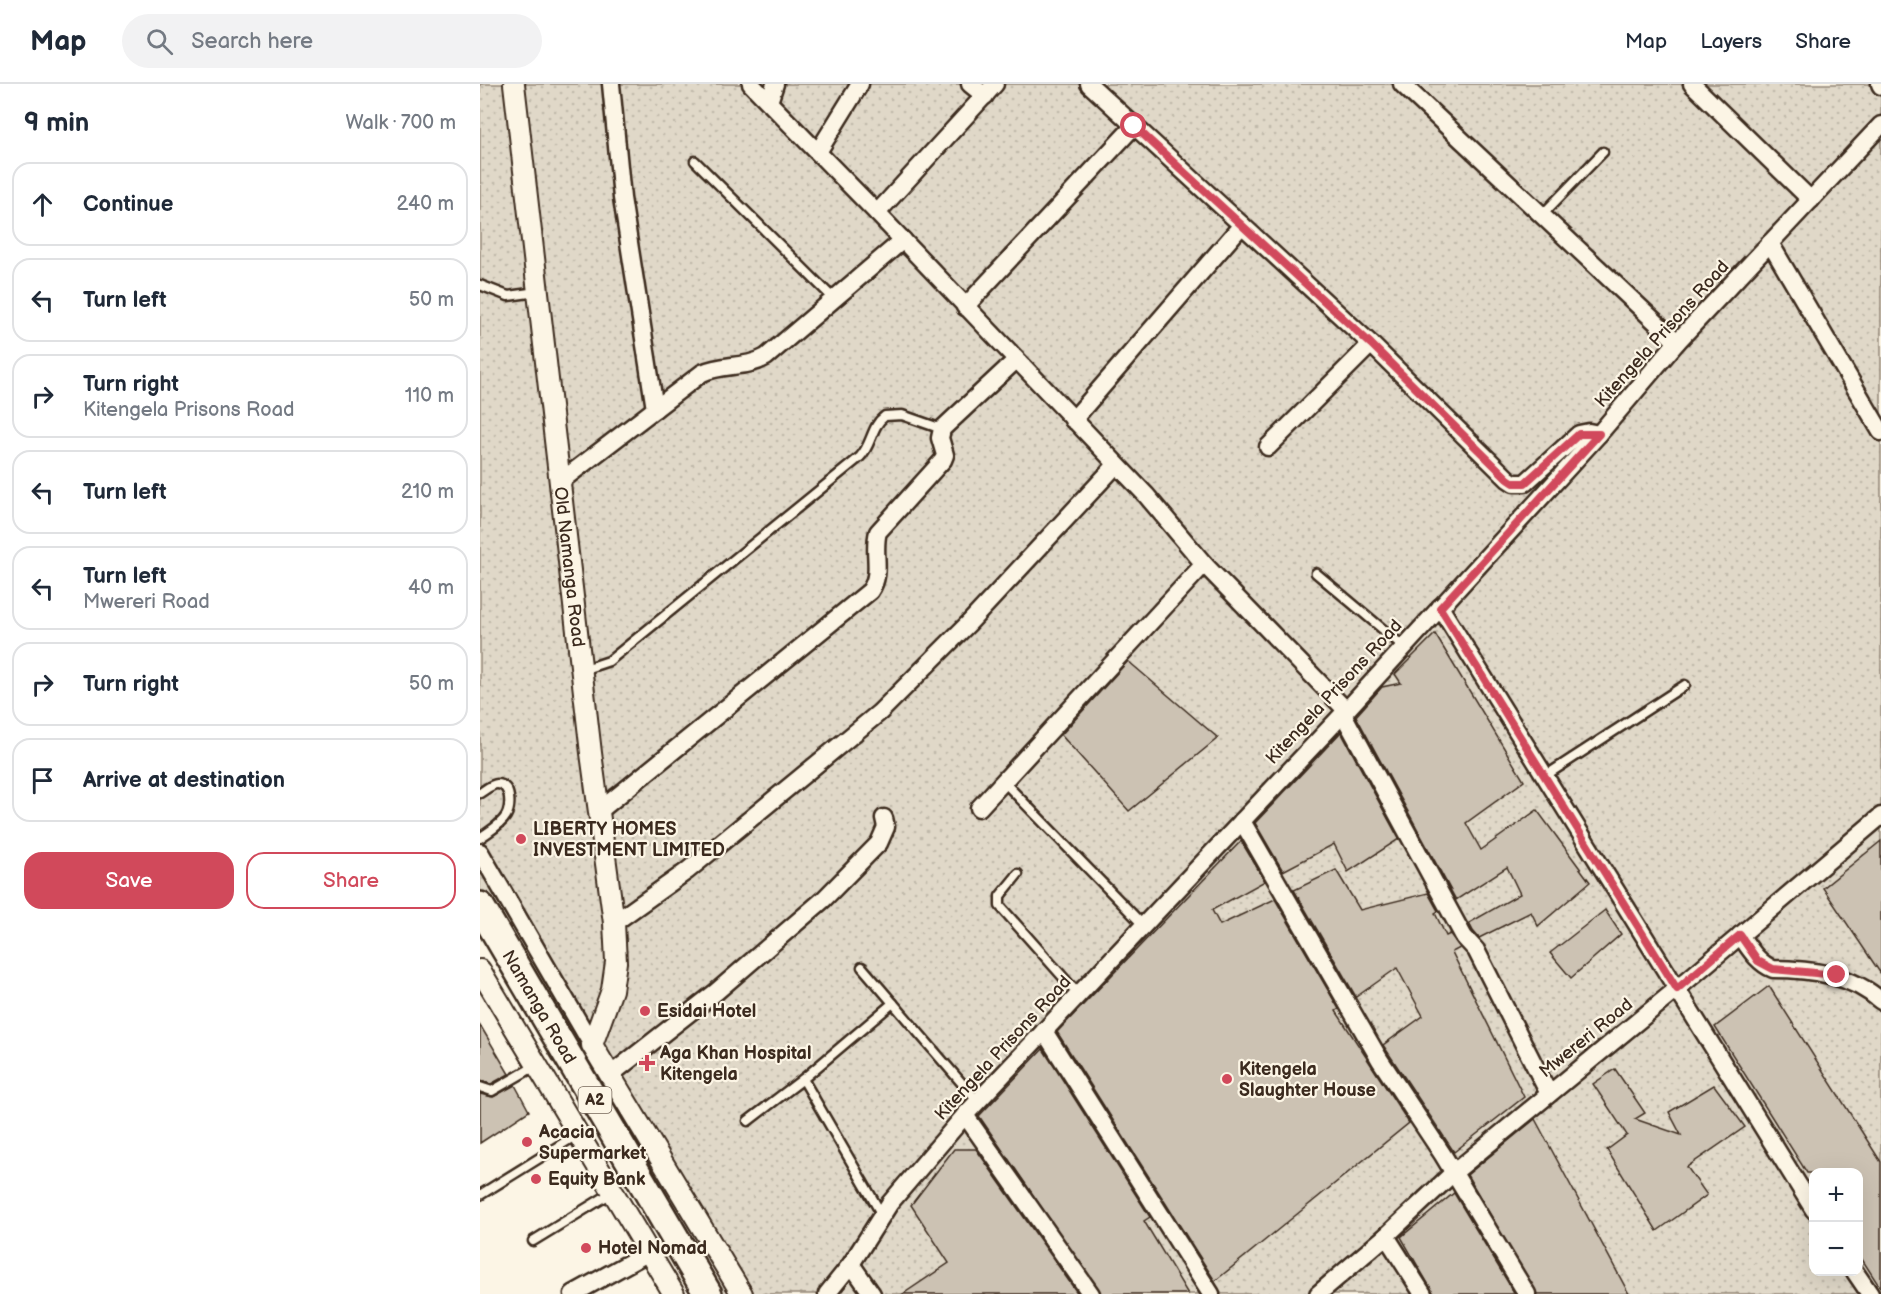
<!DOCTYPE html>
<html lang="en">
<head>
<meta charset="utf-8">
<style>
  :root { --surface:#fff; --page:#f2f2f3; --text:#1f2937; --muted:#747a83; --line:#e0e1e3; --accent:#d1495b }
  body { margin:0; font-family:"Balsamiq Sans",sans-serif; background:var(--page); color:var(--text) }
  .controls { position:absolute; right:18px; bottom:18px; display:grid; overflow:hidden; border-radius:12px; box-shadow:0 6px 24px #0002 }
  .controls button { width:54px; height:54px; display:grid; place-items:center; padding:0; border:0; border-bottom:2px solid var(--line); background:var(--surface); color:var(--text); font:30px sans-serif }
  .stop { position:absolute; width:18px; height:18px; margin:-14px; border:4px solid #d1495b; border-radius:50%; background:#fff }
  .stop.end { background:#d1495b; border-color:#fff; box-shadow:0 2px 6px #0008 }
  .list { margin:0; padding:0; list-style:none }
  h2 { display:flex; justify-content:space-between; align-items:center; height:78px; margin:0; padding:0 24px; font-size:26px }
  h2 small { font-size:20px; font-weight:400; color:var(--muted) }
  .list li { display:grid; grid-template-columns:39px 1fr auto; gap:18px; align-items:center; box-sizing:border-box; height:84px; margin:0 12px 12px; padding:0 12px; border:2px solid var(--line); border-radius:18px }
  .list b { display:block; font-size:22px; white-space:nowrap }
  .list p { margin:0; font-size:20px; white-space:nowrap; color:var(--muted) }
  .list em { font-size:20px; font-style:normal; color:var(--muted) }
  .actions { display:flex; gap:12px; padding:18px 24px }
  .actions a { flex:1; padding:14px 0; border:2px solid var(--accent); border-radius:18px; text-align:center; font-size:21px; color:var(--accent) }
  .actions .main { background:var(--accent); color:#fff }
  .icon { flex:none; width:33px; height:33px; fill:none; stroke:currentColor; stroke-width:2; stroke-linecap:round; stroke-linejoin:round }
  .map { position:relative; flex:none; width:1401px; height:1210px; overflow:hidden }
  header { display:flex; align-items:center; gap:36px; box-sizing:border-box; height:84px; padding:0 30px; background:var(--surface); border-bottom:2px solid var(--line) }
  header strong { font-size:28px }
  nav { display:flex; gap:33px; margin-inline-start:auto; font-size:21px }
  .search { width:420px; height:54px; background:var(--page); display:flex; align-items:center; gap:15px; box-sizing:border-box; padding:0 21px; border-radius:33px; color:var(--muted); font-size:22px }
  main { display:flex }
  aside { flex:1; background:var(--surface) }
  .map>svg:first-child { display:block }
  .green { fill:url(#green-dots); stroke:#8e8173; stroke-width:1.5; fill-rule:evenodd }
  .building { fill:#ccc2b3; stroke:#3b2a1e; stroke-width:1.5 }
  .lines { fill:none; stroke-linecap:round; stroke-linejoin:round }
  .service-casing { stroke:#3b2a1e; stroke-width:13 }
  .minor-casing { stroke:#3b2a1e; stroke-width:21 }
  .tertiary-casing { stroke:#3b2a1e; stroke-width:24 }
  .trunk-casing { stroke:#3b2a1e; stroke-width:32 }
  .service { stroke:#fcf5e5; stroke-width:8 }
  .minor { stroke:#fcf5e5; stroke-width:16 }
  .tertiary { stroke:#fcf5e5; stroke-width:20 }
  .trunk { stroke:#fcf5e5; stroke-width:27 }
  .route { stroke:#d1495b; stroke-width:8 }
  .poi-dot { fill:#d1495b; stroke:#fcf5e5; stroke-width:2 }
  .labels { text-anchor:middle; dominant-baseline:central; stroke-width:4.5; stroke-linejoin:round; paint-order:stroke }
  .shield { fill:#fcf5e5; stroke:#75675a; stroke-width:1.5 }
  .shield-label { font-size:16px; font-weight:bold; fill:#3b2a1e }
  .street-label { font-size:18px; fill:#3b2a1e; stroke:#fcf5e5 }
  .poi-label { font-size:18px; font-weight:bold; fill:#3b2a1e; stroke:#fcf5e5; text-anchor:start }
</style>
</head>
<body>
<header>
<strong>Map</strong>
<div class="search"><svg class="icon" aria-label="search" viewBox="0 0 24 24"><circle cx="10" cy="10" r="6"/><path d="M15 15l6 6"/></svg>Search here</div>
<nav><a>Map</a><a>Layers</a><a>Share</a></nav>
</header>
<main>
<aside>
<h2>9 min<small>Walk · 700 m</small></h2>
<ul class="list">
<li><svg class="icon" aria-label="ahead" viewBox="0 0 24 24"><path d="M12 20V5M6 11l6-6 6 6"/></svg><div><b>Continue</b></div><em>240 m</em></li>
<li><svg class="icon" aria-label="left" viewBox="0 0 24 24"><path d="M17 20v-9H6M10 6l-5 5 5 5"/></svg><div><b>Turn left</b></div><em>50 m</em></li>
<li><svg class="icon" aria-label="right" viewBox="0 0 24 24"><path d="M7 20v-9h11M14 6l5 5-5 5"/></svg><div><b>Turn right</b><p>Kitengela Prisons Road</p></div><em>110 m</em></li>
<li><svg class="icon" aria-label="left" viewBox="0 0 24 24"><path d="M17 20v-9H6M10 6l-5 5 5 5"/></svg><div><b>Turn left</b></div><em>210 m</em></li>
<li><svg class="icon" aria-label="left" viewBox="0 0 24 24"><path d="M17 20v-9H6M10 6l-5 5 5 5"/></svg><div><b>Turn left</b><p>Mwereri Road</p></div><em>40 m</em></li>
<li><svg class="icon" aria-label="right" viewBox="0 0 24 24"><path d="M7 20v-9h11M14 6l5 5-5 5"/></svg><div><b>Turn right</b></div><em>50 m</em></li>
<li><svg class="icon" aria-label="arrive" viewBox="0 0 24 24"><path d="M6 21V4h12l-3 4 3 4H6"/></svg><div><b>Arrive at destination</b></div></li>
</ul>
<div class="actions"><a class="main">Save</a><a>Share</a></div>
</aside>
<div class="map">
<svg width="1401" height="1210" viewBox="0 0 1401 1210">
  <defs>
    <pattern id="green-dots" width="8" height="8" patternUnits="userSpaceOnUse" patternTransform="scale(1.5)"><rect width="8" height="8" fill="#e0d8c8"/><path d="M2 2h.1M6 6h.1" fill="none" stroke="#c1baab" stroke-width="1.8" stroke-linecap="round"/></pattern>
  </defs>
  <rect width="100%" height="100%" fill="#fcf5e5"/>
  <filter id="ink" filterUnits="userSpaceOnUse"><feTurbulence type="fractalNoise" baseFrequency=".0167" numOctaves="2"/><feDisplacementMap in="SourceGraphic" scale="12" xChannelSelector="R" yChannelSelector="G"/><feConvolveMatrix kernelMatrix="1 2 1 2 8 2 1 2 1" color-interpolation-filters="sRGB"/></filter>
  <g filter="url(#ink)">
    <path class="green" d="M0 0H1401V1210H228L0 822ZM1334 1088H1378V1188H1334Z"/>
    <g class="building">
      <polygon points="955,550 1044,697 986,739 1001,766 1057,726 1110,798 1058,842 1051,828 999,854 993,847 989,839 1040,810 1027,783 976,816 876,632 902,603 921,599 915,590"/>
      <polygon points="648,577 738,654 649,727 581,651"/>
      <polygon points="861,648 919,755 868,788 854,760 803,787 775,739"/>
      <polygon points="761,757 785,797 732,826 740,841 795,815 859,925 856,927 929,1039 735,1197 577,948"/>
      <polygon points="1401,757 1401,890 1343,804"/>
      <polygon points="856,786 880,826 948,809 958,827 955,829 966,852 970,850 980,864 972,868 1044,1013 974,1068 903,961 943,932 917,884 876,913 814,806"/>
      <polygon points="1125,826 1141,850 1091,894 1070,869"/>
      <polygon points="1289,902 1401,1078 1401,1205 1378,1169 1378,1089 1327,1089 1235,943"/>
      <polygon points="0,941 29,990 11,1000 0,997"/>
      <polygon points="563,965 670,1133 664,1137 708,1210 621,1210 499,1032"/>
      <polygon points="1135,985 1165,1029 1155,1035 1201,1051 1189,1028 1234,1001 1265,1043 1207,1083 1227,1111 1177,1147 1127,1066 1147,1051 1113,1000"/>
      <polygon points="35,1001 49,1027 0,1059 0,1010 13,1013"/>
      <polygon points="1055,1035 1149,1210 1057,1210 987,1091"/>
      <polygon points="474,1065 496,1065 598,1210 423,1210 469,1179 431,1121"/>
      <polygon points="974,1109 1035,1210 954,1210 921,1153"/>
    </g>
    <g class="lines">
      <g class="service-casing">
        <g id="service">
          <polyline points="215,77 355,216"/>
          <polyline points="1061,132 1123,68"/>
          <polyline points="0,201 28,212 57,208"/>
          <polyline points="836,489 924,563"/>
          <path d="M102 586 129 577 380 373C392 361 391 342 405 332L422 331 462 345"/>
          <polyline points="1065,692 1205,601"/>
          <polyline points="523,697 664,842"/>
          <path d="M0 709C5 706 12 700 17 700 32 700 31 724 26 732 20 742 9 747 0 754"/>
          <polyline points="538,790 520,812 520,822 599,911"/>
          <polyline points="382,883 498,1018"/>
          <polyline points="323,995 402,1131"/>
          <polyline points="0,1003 12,1007 57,981"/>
          <polyline points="268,1037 323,995 413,919"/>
          <polyline points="0,1111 98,1050"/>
          <polyline points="53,1157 133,1108"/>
        </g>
      </g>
      <g class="minor-casing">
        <g id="minor">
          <polyline points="131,0 142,114 175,325"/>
          <polyline points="271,0 397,129 666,411 724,480 866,626"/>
          <polyline points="490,0 505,12"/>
          <polyline points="609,0 891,260 1028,395 1034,399 1045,399 1099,350 1109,348 1119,350"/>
          <polyline points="922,0 1197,258"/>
          <polyline points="1212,0 1331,116"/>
          <polyline points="1400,0 1401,2"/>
          <polyline points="289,18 295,0"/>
          <polyline points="338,68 380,0"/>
          <polyline points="397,129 515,0"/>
          <polyline points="1290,159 1401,348"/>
          <polyline points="485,223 654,42"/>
          <polyline points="593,336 762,141"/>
          <polyline points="788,363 891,260"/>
          <path d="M81 397 222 289C243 279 265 285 286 273L423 156"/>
          <polyline points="960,523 1334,1126"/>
          <polyline points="863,630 984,853 996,866 1069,1010"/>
          <polyline points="499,724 724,480"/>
          <path d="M118 728 390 507C403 489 392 468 398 448L463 376 465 371 460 354 462 345 536 276"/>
          <polyline points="762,737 900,976 963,1071 1047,1210"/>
          <polyline points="0,768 112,961"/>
          <polyline points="134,839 207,787 400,628 489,539 636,381"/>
          <path d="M1260 851C1270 865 1277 878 1293 885 1332 885 1372 891 1401 917"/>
          <polyline points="564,947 731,1210"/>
          <polyline points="129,992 236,908 344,815 399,759 406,743 404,734"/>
          <polyline points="485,1031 611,1210"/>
          <polyline points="906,1152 943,1210"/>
          <polyline points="371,1180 392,1210"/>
          <polyline points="1375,1188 1390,1210"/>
          <polyline points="93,1210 169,1168"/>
          <polyline points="347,1210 371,1180 410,1119 485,1031 863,630 1119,350 1197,258 1401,41"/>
          <polyline points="838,1210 906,1152 972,1090 1197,905 1401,732"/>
        </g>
      </g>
      <g class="tertiary-casing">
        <g id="tertiary">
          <path id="s1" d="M34 0 111 669 134 839 136 878 132 906 112 961 262 1210"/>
          <polyline points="0,886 194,1210"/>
        </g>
      </g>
      <g class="trunk-casing">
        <g id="trunk">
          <path id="s2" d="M0 822 228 1210"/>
        </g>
      </g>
      <use href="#service" class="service"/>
      <use href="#minor" class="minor"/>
      <use href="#tertiary" class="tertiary"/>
      <use href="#trunk" class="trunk"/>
    </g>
  </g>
  <g class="lines" filter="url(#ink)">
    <polyline class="route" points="654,42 891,260 1028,395 1034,399 1045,399 1099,350 1119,350 960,524 1197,905 1260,851 1278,877 1293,885 1357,891"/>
  </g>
  <g class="poi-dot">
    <circle cx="41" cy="755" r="6"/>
    <circle cx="165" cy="927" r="6"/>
    <path d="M164 970h6v6h6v6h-6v6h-6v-6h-6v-6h6z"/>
    <circle cx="747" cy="995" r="6"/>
    <circle cx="47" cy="1058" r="6"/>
    <circle cx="56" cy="1095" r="6"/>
    <circle cx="106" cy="1164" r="6"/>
  </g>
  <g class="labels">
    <rect class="shield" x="98.5" y="1003" width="33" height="26" rx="4.5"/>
    <g class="shield-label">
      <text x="115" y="1016">A2</text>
    </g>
    <g class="street-label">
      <text transform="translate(1182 250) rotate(-48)">Kitengela Prisons Road</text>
      <text stroke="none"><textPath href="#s1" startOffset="486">Old Namanga Road</textPath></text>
      <text transform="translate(854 608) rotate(-47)">Kitengela Prisons Road</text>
      <text stroke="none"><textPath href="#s2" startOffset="117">Namanga Road</textPath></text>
      <text transform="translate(1106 954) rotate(-39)">Mwereri Road</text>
      <text transform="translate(523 964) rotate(-47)">Kitengela Prisons Road</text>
    </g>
    <g class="poi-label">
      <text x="53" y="745">LIBERTY HOMES<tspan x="53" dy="21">INVESTMENT LIMITED</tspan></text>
      <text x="177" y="927">Esidai Hotel</text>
      <text x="180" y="969">Aga Khan Hospital<tspan x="180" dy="21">Kitengela</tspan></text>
      <text x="759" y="985">Kitengela<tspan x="759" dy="21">Slaughter House</tspan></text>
      <text x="59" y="1048">Acacia<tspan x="59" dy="21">Supermarket</tspan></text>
      <text x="68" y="1095">Equity Bank</text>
      <text x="118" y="1164">Hotel Nomad</text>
    </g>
  </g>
</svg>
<div class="controls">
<button>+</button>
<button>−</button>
</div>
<div class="stop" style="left:654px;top:42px"></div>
<div class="stop end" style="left:1357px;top:891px"></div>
</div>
</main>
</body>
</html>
